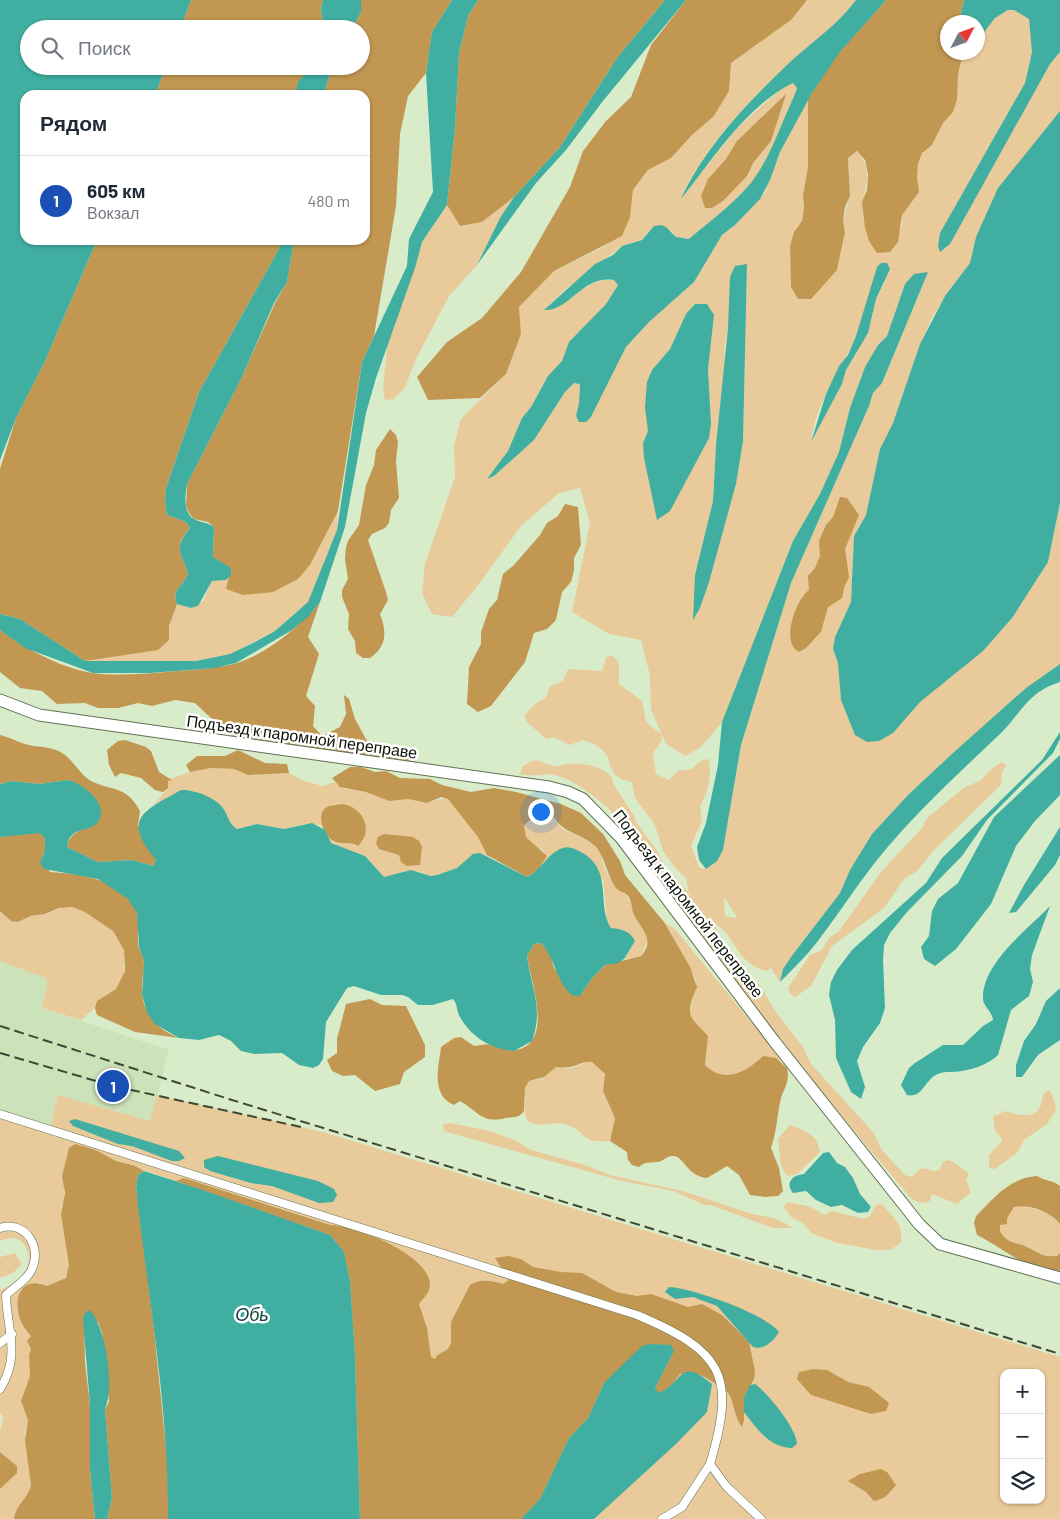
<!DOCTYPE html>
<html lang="ru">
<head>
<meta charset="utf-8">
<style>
  :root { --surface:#fff; --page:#f6f6f7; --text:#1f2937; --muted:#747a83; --line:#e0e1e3; --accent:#2563eb }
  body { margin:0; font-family:Barlow,sans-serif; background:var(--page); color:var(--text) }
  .controls { position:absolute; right:15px; bottom:15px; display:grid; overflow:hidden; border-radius:10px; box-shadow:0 1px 4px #0004 }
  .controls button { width:45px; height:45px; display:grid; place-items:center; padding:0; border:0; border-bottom:1px solid var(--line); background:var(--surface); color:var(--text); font:25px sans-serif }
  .compass { position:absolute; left:940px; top:15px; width:45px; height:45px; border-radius:50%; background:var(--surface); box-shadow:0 1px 4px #0004; rotate:49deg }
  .you { position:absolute; left:540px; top:811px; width:18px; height:18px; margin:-12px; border:4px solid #fff; border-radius:50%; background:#1a73e8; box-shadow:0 0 0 8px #1a73e833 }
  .badge { display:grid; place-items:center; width:32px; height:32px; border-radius:50%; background:var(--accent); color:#fff; font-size:16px; font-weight:700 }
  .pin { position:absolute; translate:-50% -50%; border:2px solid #fff; box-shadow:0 1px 5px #0006 }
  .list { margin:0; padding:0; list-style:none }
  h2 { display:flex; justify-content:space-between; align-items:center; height:65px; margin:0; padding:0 20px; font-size:21px }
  h2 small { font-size:16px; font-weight:400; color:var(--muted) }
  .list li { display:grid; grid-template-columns:32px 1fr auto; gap:15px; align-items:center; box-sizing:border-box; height:90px; padding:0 20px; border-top:1px solid var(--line) }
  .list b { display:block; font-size:19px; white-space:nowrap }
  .list p { margin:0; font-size:16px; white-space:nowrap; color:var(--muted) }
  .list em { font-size:16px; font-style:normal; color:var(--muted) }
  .icon { flex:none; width:28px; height:28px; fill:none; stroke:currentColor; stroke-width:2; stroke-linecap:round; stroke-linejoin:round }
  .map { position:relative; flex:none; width:1060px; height:1519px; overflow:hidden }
  .search { position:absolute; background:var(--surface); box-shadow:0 1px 4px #0004; left:20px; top:20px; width:350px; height:55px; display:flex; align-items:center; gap:12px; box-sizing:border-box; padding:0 18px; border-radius:28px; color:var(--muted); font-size:19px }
  .panel { position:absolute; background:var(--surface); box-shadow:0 1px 4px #0004; left:20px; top:90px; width:350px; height:155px; border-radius:15px }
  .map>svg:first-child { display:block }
  .built { fill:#cce2b9 }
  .green { fill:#e9ca9a; fill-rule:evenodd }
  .forest { fill:#c19751 }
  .water { fill:#40afa1 }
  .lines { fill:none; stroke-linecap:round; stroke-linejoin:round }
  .street-casing { stroke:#617153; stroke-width:9 }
  .secondary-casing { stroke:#617153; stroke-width:13 }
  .street { stroke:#fff; stroke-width:8 }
  .secondary { stroke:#fff; stroke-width:11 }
  .rail { stroke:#3d4736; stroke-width:2; stroke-dasharray:10 5; stroke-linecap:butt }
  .labels { text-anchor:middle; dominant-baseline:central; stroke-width:5; stroke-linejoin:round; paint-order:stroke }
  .street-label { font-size:16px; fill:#0c1207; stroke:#fff }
  .water-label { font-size:18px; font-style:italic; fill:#13443e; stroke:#fff }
</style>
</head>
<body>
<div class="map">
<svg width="1060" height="1519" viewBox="0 0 1060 1519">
  <rect width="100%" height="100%" fill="#d9ecca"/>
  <polygon class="built" points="0,961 46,978 47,985 42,1008 169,1050 151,1121 58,1095 50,1128 0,1114"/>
  <g class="green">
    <path d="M807 0H856C838 25 812 43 790 63 752 96 702 150 682 196L740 125 781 89 793 83 797 87 795 94C782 123 770 160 750 184 732 205 710 221 689 239L676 237 672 231H649L641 240 622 246 562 292 544 310C571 307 585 276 615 280L618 285 606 304 569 342 562 361 545 381 531 407 522 418 508 451 488 478 494 476 534 440 565 392 574 383H580L579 403 576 416 591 417 626 347 649 322 694 282 722 235 735 225 764 194 780 152 808 99V167L803 195 804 207 802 221 794 232 790 246 791 287 819 289 837 270 843 246 845 233 843 220 850 196 848 158 857 151C877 174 860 189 864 214L902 228V215L919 192 917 176 918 164 922 153 932 145 943 123 953 112 957 100 958 75 961 61 966 53 978 52V40L995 18 1008 10H1014L1029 19 1032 51 1025 83 940 233 946 249 1050 64 1060 52V111L976 237 970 263 945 296 931 320 920 344 893 423 880 449 866 515 854 536 851 602 835 637 833 649 838 663 841 700 910 712 1048 562 1060 503V664L1026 688 954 752 908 795 872 834 850 870 840 893 791 957 783 969 780 982 771 968 766 971C734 962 737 936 715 924L719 936 762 989 776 1012 803 1047 811 1064 873 1132 881 1149 905 1175 911 1177 922 1168 935 1171 940 1169 943 1162 948 1160C954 1162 964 1169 969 1174L966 1180 971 1192 957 1204 932 1194 930 1201C922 1204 918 1203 911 1198L811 1080 634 846C629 838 626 830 620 822 608 805 578 782 558 776 545 772 532 778 520 774L522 767C539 755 538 763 554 766 559 767 564 764 569 764 583 763 602 766 612 777L613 783 634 816 636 822 656 849 666 868 692 896 688 890 686 878 676 869 663 851 655 825 635 798 632 782C603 777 616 761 601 749 596 744 589 742 582 740L570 745 553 737 546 739 526 721 525 715 535 704 546 697 550 686 563 681 568 669 602 671 606 658 611 655C624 663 617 672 619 684L642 701 646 722 662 735 651 709 650 676 641 640 609 634 572 612 590 523 580 488 559 493 521 526 479 584 452 617 432 614 422 593 425 564 455 477 454 445 461 419 506 374 521 334 519 307 554 271 603 247 630 217 633 190 648 170 671 158 692 135 714 116 729 91 731 63 791 20ZM747 264 743 441 736 484 700 608 695 575 713 501 716 445 725 366C722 332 738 296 747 264ZM877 267 885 282 876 299 868 333 846 370 842 384 812 440C812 417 835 374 847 355 856 342 875 283 877 267ZM928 272 882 383 873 393 869 406 791 583 741 745 723 850 706 869 699 868 691 845 702 821 700 806C707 796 713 771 708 759L702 760 692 769 678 771 669 780 656 774 653 753 661 742 662 735 667 745 686 756 701 747 722 722 793 541 820 494 839 452 850 408 865 367 878 345 887 336 905 284ZM686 314 714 315 708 369 711 424 643 443 648 431 652 370 670 349ZM724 897 737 917V918L725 916Z"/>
    <polygon points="514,197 500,218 477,265 449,296 416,359 405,387 394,399 385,400 383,390 387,346 422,242 447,205 460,226 482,222"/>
    <polygon points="338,511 337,530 308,602 275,631 230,654 196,661 85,661 158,649 169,640 169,626 177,604 191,608 203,601 212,581 226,580 231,575 273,592 298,579 310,565"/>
    <polygon points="1001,762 1007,765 1002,772 1001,785 934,850 917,871 904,879 884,908 832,946 811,986 795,997 790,994 788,988 810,955 822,950 829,938 839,931 881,872 921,829 928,817 965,787 980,781 989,771"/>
    <path d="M211 768 234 769 248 775 289 773 304 781 323 786 334 782 343 788 366 792 389 801 408 799 424 803 445 798C454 802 470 827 478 837 485 845 484 853 494 859 472 848 473 859 456 868 450 871 443 872 437 875 428 878 423 871 415 871 403 870 395 876 384 877L365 856 331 843 327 836 339 843 352 842 343 804 328 806 325 830 320 825 305 824 284 829 256 824 237 829C230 824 229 820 226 813 223 808 215 804 210 800 187 782 175 794 153 806L168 788 167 780 190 772ZM384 834 399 836 401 862 399 855 393 852Z"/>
    <path d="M551 816 563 829 592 843 600 851 604 867 614 886 625 894 632 904 634 914 644 929 648 939 641 956 624 959 635 941 611 929 607 923 603 879 552 854 542 865 545 860 543 850C531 846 524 839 524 826L533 818Z"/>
    <path d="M65 906 79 909 97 919 113 931 124 950V977L116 989 97 1001 95 1008 81 1020 42 1008 47 985 46 978 0 961V911C9 918 36 916 47 914 53 912 59 908 65 906Z"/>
    <path d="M664 922 675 929 783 1061 763 1056C745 1074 725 1084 705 1065L708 1036C704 1032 697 1028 693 1023 684 1007 699 995 696 980Z"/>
    <path d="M589 1061 596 1064 606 1077 603 1091 615 1118 610 1141C580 1143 589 1134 568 1125 552 1118 522 1138 525 1104 526 1095 523 1088 529 1081L540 1079 556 1067 572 1068Z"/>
    <path d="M1050 1090 1056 1106 1055 1112 1047 1124 1024 1140 1017 1153 995 1169 989 1168V1155L1003 1140 995 1131 993 1117 1005 1111C1014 1114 1031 1120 1039 1109 1042 1105 1042 1098 1044 1093Z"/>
    <path d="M58 1095 150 1121 157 1095 323 1132 1060 1357V1519H360L355 1355 200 1189 116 1161 96 1150 89 1149 68 1154 64 1168V1200L61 1206C62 1228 75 1257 66 1278L47 1286 40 1283 21 1289 17 1310 22 1324 31 1336 30 1376 21 1401 28 1420 25 1433 31 1485C28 1498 16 1505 14 1519H0V1489L17 1473V1466L0 1452V1432L3 1417 0 1413V1290C16 1284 28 1273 29 1256 23 1238 18 1235 0 1241V1114L50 1128ZM1004 1373H1041V1500H1004Z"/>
    <polygon points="450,1123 490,1131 515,1140 531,1150 585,1165 610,1175 686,1192 752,1214 774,1218 793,1228 773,1228 711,1205 704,1205 674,1191 622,1181 450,1133 444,1131 443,1124"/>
    <path d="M790 1125C805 1131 818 1134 820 1152L797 1174 787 1176 781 1165 778 1139Z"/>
    <path d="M787 1202 808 1206 825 1215 832 1211 864 1219 870 1216 876 1205 882 1204C893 1217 904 1225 901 1243L890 1250H876L837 1243 811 1233 803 1223 791 1217 784 1207Z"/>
    <polygon points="1020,1205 1048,1213 1060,1224 1060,1253 1057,1256 1038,1255 1028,1247 1008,1241 1003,1237 1000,1231 1000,1225 1014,1207"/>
    <polygon points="15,1253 22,1264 13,1273 0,1278 0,1257"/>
  </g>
  <g class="forest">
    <polygon points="191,0 323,0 321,9 324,29 180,29"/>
    <polygon points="361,0 452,0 432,32 426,73 408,96 400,134 396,206 374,336 362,362 338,511 310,565 298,579 273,592 243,595 226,589 231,569 213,557 214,527 208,522 194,519 189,513 186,506 187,484 242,377 275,303 287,282 294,240 365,240 365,95 323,95 333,66 361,66 361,29 352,29 361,12"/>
    <polygon points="478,0 665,0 617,58 560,147 514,197 482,222 460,226 447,205 455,128 459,53 468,16"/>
    <polygon points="686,0 807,0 791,20 731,63 729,91 714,116 692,135 671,158 648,170 633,190 630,217 622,236 554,271 519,307 521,334 506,374 480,398 428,400 417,377 447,342 482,318 521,272 570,187 583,151 606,121 631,97 651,45"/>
    <polygon points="886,0 964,0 959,22 948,22 948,52 966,53 961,61 958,75 957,100 953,112 943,123 932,145 922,153 918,164 917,176 919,192 902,215 898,242 890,252 877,253 869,241 865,228 862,202 867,190 868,174 865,160 857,151 848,158 850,196 845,207 843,220 845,233 837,270 811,299 798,299 791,287 790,246 794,232 802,221 804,207 803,195 808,167 808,99 838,53"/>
    <polygon points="166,66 312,66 298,83 295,95 155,95"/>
    <polygon points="786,94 771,141 753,163 747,176 723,201 712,208 705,208 701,196 708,179 726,159 737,141"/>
    <path d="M97 240H284L199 392 166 488 165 502 167 515 186 522 190 528C172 549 182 552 188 574 183 586 171 590 177 604L169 626V640L158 650 85 661 20 619 0 614V469L16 418 45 361Z"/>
    <path d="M390 429 396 435 398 442 396 461 399 498 391 510 389 523 385 528 372 534 368 540 386 592 388 600 380 614C387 632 387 646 370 658H363L356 653 355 641 348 629 349 614 342 597V590L348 579 345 559 346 547 348 541 359 525 366 485 374 465 376 450Z"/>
    <path d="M840 497 847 498 859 515 845 549 849 577 844 588 842 598 828 607 821 632C813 639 809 648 799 652 780 643 796 599 809 590L808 576 815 568 820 556 819 541 826 525 833 517Z"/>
    <polygon points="565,504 578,507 581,545 574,558 574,570 571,582 562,592 556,620 547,629 534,633 525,662 491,706 478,712 467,704 469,667 481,644 481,632 489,609 497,600 503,574 514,565 540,535 547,523 558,516"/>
    <path d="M320 602 308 637 319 654 306 696 315 706 313 726 322 736 340 727 346 714 344 695 349 699 355 719 367 741 391 748 418 763 229 735 195 703 175 700 152 706 138 703 118 708H98L85 703 57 704 42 691 20 688 0 672V630C27 649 60 668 93 673 116 676 143 674 166 672 188 670 212 669 234 664 264 656 301 626 320 602Z"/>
    <path d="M0 735C10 737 19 743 29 745 42 748 53 746 65 755 75 763 81 776 93 782 113 791 127 786 140 811L138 825 156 860 153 866 132 860 98 862 67 847C69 833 81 830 94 825L92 795 81 786 68 780 39 784 12 781 0 784Z"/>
    <polygon points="125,740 146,747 151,751 159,772 172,780 168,781 168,788 163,792 155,790 141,778 121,773 115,777 109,765 107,750 118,741"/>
    <polygon points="238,750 265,763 287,764 289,773 248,775 234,769 211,768 190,772 186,765 197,756 225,756"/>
    <path d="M350 767H361L375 772 386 771 400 778 430 779 442 785 471 792 494 788 516 792 561 804 581 813 603 834 620 861 625 875 664 922 690 967 697 987C685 1016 688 1015 708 1036L705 1065C725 1084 745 1073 763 1056L776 1058 787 1068C790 1080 785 1087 781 1098 777 1114 777 1131 771 1148L779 1168 783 1191 778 1196 765 1197 750 1195 739 1175 727 1166 707 1178C686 1176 684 1155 672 1156 667 1156 663 1161 658 1162 650 1163 646 1161 639 1167L632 1165 628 1160 627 1152 610 1141 615 1118 603 1091 605 1074 592 1062C581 1060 575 1070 556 1067L544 1077 529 1081 525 1088 524 1111C519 1118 514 1117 506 1118 482 1124 479 1112 460 1101L454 1105C430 1095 439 1066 441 1047L454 1038 461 1037 474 1046C481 1045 487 1043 494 1045 501 1047 508 1052 516 1050 555 1043 530 979 527 956L534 944 541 943 550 954 554 968 580 996 592 978 605 965 641 956C656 939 641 929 634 915 631 908 633 900 626 894 621 891 617 891 614 885 607 874 603 852 594 845 581 834 566 834 554 818 543 815 530 817 524 826L526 837 547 856 538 870 527 877 487 855 478 837 448 799 441 797 427 803 408 799 389 801 366 792 340 787 332 778Z"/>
    <path d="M343 804C364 808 374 831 358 846 350 840 341 846 332 840 324 835 315 813 327 807 331 805 338 805 343 804Z"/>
    <path d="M33 832 40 833 45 837V850L42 857 50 872C80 874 123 879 136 911 140 921 137 932 138 942 138 949 144 956 144 964 144 971 142 979 142 986 141 1012 156 1029 179 1038L135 1032 97 1015 95 1008 97 1001 116 989 125 971 124 950 113 931 85 912 72 907 59 908 45 914 30 916 18 922 11 921 0 911V837Z"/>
    <polygon points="384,834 413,837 419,841 422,847 420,865 407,866 401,862 399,855 379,849 376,843 378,837"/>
    <polygon points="370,999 382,1005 406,1006 425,1045 425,1057 404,1072 400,1084 375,1091 355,1075 343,1076 332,1071 327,1060 337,1053 337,1039 346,1004"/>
    <path d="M75 1144 96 1150 116 1161 135 1166 144 1171 138 1175 136 1188 153 1320 169 1477 168 1519H107L112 1498 105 1409 109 1402 102 1333 98 1322 84 1314 85 1363 90 1405V1470L95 1519H14C16 1504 28 1499 31 1485L25 1440 28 1420 21 1401 30 1376 29 1355 31 1349 27 1341 31 1336C26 1330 21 1324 19 1316 13 1294 24 1276 47 1286L66 1278 69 1265 61 1214 65 1193 62 1176 69 1148Z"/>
    <path d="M1037 1176C1044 1181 1053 1180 1060 1186V1224C1051 1212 1029 1204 1014 1207L1007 1218V1224L1000 1225V1231C1006 1243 1015 1242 1027 1247 1040 1253 1040 1257 1057 1256L1060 1253V1271C1020 1268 1009 1251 977 1235L974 1223 976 1216C994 1198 1009 1178 1037 1176Z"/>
    <path d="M184 1178 330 1225C355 1225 430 1255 430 1285 430 1293 423 1298 419 1304L427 1328 431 1357 436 1359V1356L448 1349 451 1343V1322L470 1285C480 1278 492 1281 503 1284L509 1280 495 1258 508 1256 521 1259 533 1267 561 1272 582 1273 616 1292 637 1296 651 1294 688 1307 702 1304 722 1315 749 1342 755 1371 754 1379 744 1397V1420L742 1427C734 1417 735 1405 729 1394 728 1391 703 1375 700 1375 694 1373 686 1374 680 1374L671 1386 659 1394 655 1388 671 1357 657 1345 650 1344 604 1383 588 1418 569 1438 540 1499 521 1519H360L355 1355 350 1281 344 1252 330 1235 176 1181Z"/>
    <polygon points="813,1369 827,1370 848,1382 869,1387 889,1403 886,1411 871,1414 811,1395 797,1379 799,1372"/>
    <polygon points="0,1452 17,1466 17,1473 0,1489"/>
    <path d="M881 1469 887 1472 896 1485C889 1493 886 1499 874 1501L866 1492 848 1481 860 1474Z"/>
  </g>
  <g class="water">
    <polygon points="0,0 191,0 180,29 29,29 29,66 166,66 155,95 25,95 25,240 97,240 45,361 16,418 0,460"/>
    <polygon points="323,0 361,0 361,12 352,29 324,29 321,9"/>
    <polygon points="452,0 478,0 468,16 459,53 455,128 447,205 422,242 415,268 376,378 366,413 345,527 320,602 308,617 292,630 236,663 215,668 150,673 93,673 25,648 0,630 0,614 20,619 85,661 196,661 230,654 255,642 275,631 308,602 337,530 362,362 407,266 409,239 433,192 426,73 432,32"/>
    <polygon points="665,0 686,0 603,101 566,150 536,183 477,265 500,218 514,197 560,147 617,58"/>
    <path d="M856 0H886L839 53 812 93 780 152 770 180 760 199 735 225 722 235 694 282 649 322 626 347 591 417 586 422H579L576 416 579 403 580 384 574 383 565 392 534 440 494 476 487 479 508 451 522 418 531 407 548 376 562 361 569 342 606 304 618 285 614 280C582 275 569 312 544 310L595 264 613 255 622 246 642 240 654 226 661 225 666 227 676 237 689 239C710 221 732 205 750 184 769 161 782 122 795 94L797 88 793 83C746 106 713 159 681 199 704 148 747 103 787 65 810 43 837 26 856 0Z"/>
    <polygon points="964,0 1060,0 1060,52 1050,64 950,244 940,252 938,246 940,233 1025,83 1032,52 1029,19 1014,10 1008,10 995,18 978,40 978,22 959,22"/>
    <polygon points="312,66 333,66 323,95 295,95 298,82"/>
    <polygon points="1060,111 1060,503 1048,562 1012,618 983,651 920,702 893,733 879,741 867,742 855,735 841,700 838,663 833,649 835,637 851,602 854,536 866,515 880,449 893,423 920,344 945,296 970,263 976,237 998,188"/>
    <path d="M284 240H294L287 282 274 303 242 377 187 484C185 495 183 513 194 519 201 523 208 522 214 527L213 557 231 568V575L226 580 212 581 198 606 191 608 177 604C171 590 183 586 188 574 182 552 172 550 190 528L186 522 167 515 165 502 166 488 199 392Z"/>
    <polygon points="881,263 887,263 890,269 876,299 868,333 846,370 842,384 811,442 826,394 839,366 848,355 856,336 877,267"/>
    <polygon points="747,264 743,441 736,484 709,582 700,608 693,620 695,575 713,501 716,445 728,328 730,277 735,266"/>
    <polygon points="928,272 882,383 873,393 869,406 791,583 741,745 723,850 717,861 706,869 699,860 697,847 706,823 718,765 722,722 793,541 820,494 839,452 850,408 865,367 878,345 887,336 905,284 914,274"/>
    <polygon points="695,304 707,304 714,315 708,369 711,424 709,438 670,511 657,520 644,458 643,443 648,431 645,407 647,382 652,370 670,349 686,314"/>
    <path d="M1060 664V682C1028 692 1022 712 1001 733 958 774 914 814 877 860 853 890 833 923 809 952 800 962 790 972 780 982L783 969 791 957 840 893 850 870 872 834 908 795 954 752 1026 688Z"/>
    <polygon points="1060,732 1060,739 1053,753 987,820 962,856 907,912 890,933 884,945 883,960 885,1008 880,1023 863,1047 857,1061 865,1087 861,1099 851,1092 836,1058 835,1020 829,995 831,982 837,970 852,950 926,883 942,858 1042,760"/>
    <polygon points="1060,755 1060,795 1035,821 1016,846 991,904 956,949 935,966 924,959 921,947 929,936 932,911 938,899 958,883 994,817"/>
    <path d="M68 780C81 783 111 804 98 822 88 834 70 825 67 847L98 862 132 860 153 866 156 860C121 818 144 811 181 790 196 790 219 798 226 813 229 820 230 824 237 829L257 824 284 829 312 823 325 830 331 843 365 856 384 877 411 870 431 876 437 875 457 868 473 854 480 853 527 877C541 871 547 853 563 848 569 846 575 849 581 852 614 870 596 904 611 928 622 929 630 931 635 941L624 959 618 963 605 965 592 978 580 996H573C555 981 556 959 541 943L534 944 527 956C531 988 544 1008 532 1041L514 1051C491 1049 471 1037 460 1017 456 1010 458 1005 453 999L433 1005H418L408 997 402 995H381L354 986 347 988 326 1022 323 1059 319 1065 313 1068 299 1065 282 1053 254 1054 241 1051 231 1041 219 1035 199 1040 179 1038 155 1024 147 1013 142 994 144 961 139 947 137 913 128 899 98 879 44 869 40 863 45 850V838L40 833 0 837V784L12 781 39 784Z"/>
    <polygon points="1060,827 1060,855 1055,865 1016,912 1009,913 1024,885"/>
    <path d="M1050 906 1032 955 1030 969 1033 982 1029 996 1011 1010 998 1055C989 1064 974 1069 962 1071 953 1073 942 1070 934 1076 924 1083 922 1098 907 1095L901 1085 909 1068 915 1063 943 1045H963L983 1026 993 1020C992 1010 982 1007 983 996 984 962 1028 929 1050 906Z"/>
    <polygon points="1060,988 1060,1040 1038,1055 1022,1077 1016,1077 1016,1065 1024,1041 1036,1024 1046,1001"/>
    <polygon points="75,1119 179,1151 185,1158 179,1161 172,1161 132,1146 118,1144 73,1126 69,1121"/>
    <path d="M829 1152 837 1163 845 1167 853 1178 860 1194 871 1207 868 1212 858 1213 842 1205 831 1207 816 1200 806 1191 793 1193C785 1183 792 1175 804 1174L823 1153Z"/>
    <polygon points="218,1156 318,1181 334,1189 337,1195 333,1202 319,1203 272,1186 251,1183 210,1171 204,1167 204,1160"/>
    <path d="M144 1171 200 1189 330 1235 344 1252 350 1281 355 1355 360 1519H168C169 1408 148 1297 136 1188L138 1175Z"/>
    <path d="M669 1287C692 1288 766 1314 779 1332 773 1342 764 1350 753 1347L717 1306 693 1297 675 1299 665 1292Z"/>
    <path d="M90 1310C106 1328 115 1387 105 1409L112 1498 107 1519H95L90 1470V1405L83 1320 84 1314Z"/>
    <path d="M650 1344 671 1345 674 1351 655 1388 659 1393C684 1382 679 1356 712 1384L707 1412 677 1443 594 1519H521L540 1499 569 1438 588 1418 604 1383 642 1346Z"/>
    <path d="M755 1384C768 1393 797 1429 797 1444L792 1448C769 1447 757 1429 744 1412V1397L750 1385Z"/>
  </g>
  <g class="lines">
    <g class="street-casing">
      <g id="street">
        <path d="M0 1114 637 1315C722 1351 737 1374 710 1464L726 1486 761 1519"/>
        <path d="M0 1228C26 1220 43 1248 31 1271 26 1281 14 1287 6 1295 7 1330 21 1356 0 1389"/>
        <polyline points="0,1343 12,1334"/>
        <polyline points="662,1519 682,1507 710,1464"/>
      </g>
    </g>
    <g class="secondary-casing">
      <polyline id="secondary" points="0,700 39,715 549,787 568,792 583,799 621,838 774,1041 919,1224 940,1244 1060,1278"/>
    </g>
    <use href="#street" class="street"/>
    <use href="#secondary" class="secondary"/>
    <g class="rail">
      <polyline points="0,1026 232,1100 1060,1354"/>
      <polyline points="0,1053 113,1086 301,1127"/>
    </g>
  </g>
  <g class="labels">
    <g class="street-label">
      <text transform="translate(302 736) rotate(8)">Подъезд к паромной переправе</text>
      <text transform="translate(689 903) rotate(52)">Подъезд к паромной переправе</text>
    </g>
    <g class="water-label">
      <text x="252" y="1314">Обь</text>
    </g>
  </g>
</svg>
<div class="controls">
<button>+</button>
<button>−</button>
<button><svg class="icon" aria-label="layers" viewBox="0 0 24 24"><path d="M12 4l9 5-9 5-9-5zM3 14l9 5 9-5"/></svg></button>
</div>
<svg class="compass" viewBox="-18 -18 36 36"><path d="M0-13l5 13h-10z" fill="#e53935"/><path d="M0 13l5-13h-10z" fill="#747a83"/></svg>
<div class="you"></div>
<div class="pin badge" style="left:113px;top:1086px;background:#1a4fb4">1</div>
<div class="search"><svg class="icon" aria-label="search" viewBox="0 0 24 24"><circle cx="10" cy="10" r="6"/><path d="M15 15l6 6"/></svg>Поиск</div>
<section class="panel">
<h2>Рядом<small></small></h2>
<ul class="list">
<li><span class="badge" style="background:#1a4fb4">1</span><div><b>605 км</b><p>Вокзал</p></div><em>480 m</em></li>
</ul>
</section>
</div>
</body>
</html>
